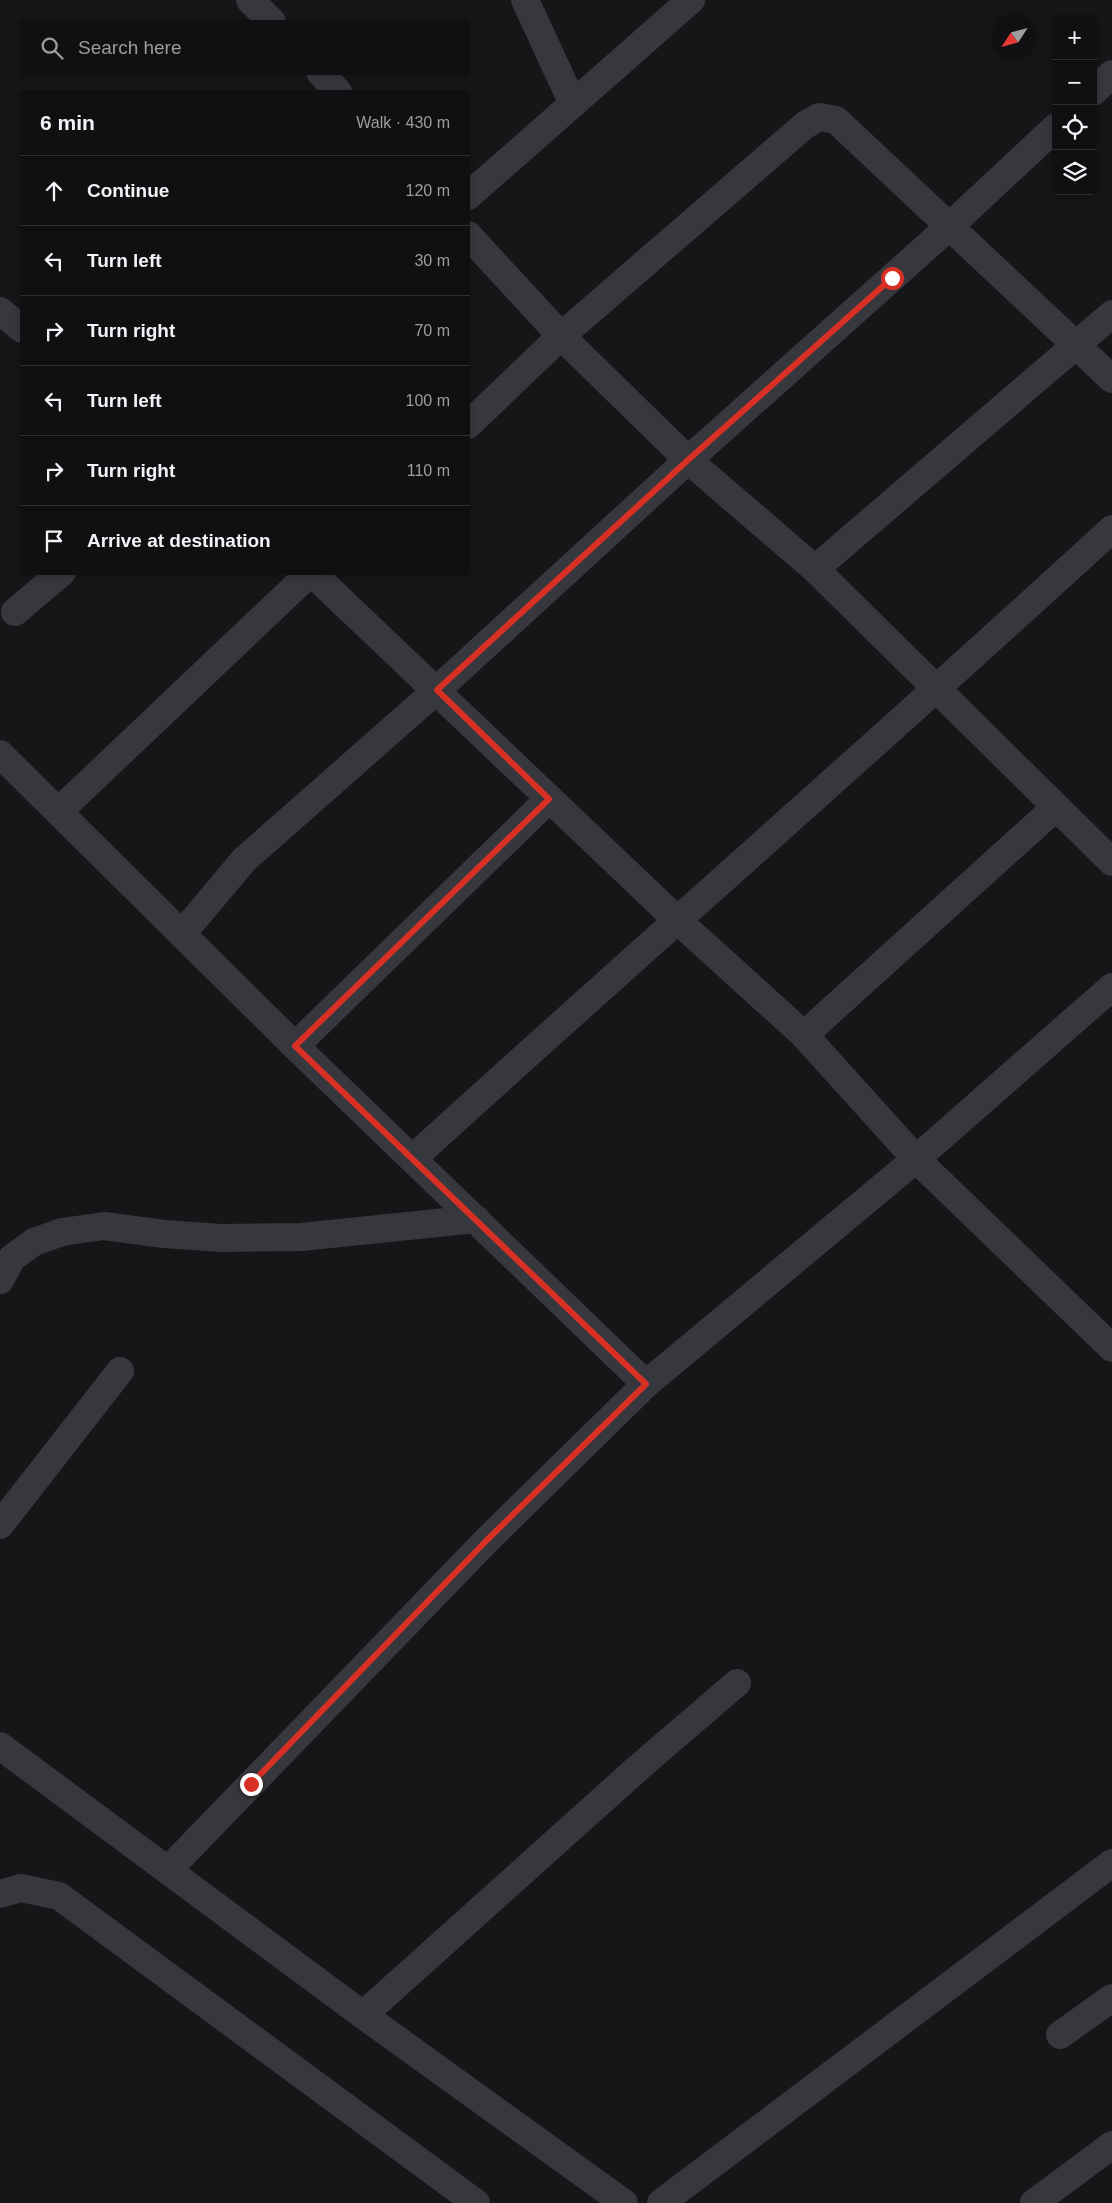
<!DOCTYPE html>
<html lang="en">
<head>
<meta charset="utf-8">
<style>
  :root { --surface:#101012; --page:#1e1e20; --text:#f1f3f6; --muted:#9c9d9f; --line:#303032 }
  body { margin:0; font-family:Helvetica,sans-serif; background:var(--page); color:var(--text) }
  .controls { position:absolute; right:15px; top:15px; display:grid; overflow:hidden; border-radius:5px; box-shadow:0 2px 8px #0003 }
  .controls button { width:45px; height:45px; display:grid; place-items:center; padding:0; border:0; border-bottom:1px solid var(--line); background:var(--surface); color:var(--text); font:25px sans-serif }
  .compass { position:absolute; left:992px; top:15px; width:45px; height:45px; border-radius:50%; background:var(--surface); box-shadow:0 2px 8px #0003; rotate:234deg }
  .stop { position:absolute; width:15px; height:15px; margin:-11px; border:4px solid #d93025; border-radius:50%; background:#fff }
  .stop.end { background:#d93025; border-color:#fff; box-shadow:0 1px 5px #0008 }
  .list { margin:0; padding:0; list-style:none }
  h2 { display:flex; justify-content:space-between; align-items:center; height:65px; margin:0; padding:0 20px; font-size:21px }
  h2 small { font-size:16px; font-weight:400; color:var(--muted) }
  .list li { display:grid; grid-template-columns:32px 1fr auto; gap:15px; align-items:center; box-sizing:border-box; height:70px; padding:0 20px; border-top:1px solid var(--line) }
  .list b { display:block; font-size:19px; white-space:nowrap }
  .list em { font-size:16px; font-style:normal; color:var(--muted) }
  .icon { flex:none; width:28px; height:28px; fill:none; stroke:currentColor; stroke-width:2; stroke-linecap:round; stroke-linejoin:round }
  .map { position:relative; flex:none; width:1112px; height:2203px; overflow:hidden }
  .search { position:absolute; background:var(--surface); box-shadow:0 2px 8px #0003; left:20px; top:20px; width:450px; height:55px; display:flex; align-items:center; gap:12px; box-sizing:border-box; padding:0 18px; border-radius:5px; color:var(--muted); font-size:19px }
  .panel { position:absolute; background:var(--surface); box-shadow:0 2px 8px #0003; left:20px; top:90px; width:450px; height:485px; border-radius:5px }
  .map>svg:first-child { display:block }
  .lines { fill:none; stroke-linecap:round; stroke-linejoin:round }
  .minor { stroke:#37383d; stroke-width:28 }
  .route { stroke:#d93025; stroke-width:6 }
</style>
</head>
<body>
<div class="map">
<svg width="1112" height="2203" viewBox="0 0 1112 2203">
  <rect width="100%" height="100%" fill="#161618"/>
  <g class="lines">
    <g class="minor">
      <polyline points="250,0 272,22"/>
      <polyline points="525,0 573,104"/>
      <polyline points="320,72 338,92"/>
      <polyline points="1093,92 1112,74"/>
      <polyline points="468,196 691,0"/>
      <polyline points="468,235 561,336 688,460 815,569 1112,862"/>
      <polyline points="0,311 22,329"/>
      <polyline points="468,425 561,336 805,125 819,117 836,120 1112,379"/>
      <polyline points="815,569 1112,314"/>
      <polyline points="311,572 676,919 804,1035 916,1159 1112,1348"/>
      <polyline points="15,612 62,572"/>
      <polyline points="0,754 295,1046 646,1384"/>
      <polyline points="59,811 311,572"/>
      <polyline points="182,934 244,860 437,690 688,460 951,225 1056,127"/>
      <polyline points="804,1035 1055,808"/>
      <polyline points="295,1046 549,799"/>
      <path d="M413 1158C645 947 881 741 1112 529"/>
      <polyline points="0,1280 12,1258 34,1242 62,1232 104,1226 164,1234 221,1238 301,1237 476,1219"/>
      <polyline points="0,1525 120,1371"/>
      <polyline points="0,1746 363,2015 624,2203"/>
      <polyline points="168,1870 487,1540 646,1384 916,1159 1112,987"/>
      <polyline points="0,1894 21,1888 59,1896 476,2203"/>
      <polyline points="363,2015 638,1768 737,1683"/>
      <polyline points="1060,2035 1112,1998"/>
      <polyline points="661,2203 1112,1863"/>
      <polyline points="1034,2203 1112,2145"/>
    </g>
  </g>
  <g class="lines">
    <polyline class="route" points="251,1784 487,1540 646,1384 295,1046 549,799 437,690 688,460 892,278"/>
  </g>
</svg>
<div class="controls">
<button>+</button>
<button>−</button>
<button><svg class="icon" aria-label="locate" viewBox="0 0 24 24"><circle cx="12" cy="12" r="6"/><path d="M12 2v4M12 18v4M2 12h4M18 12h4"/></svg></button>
<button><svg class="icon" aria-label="layers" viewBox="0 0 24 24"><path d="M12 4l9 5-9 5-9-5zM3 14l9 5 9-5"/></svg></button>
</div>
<svg class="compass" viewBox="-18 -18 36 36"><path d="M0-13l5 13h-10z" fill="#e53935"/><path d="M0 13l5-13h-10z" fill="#9c9d9f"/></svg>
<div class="stop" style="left:892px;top:278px"></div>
<div class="stop end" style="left:251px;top:1784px"></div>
<div class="search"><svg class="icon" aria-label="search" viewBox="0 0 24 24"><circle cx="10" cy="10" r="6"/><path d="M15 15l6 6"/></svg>Search here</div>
<section class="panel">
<h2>6 min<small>Walk · 430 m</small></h2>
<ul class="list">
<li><svg class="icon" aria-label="ahead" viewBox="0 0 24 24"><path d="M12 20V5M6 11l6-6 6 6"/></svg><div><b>Continue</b></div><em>120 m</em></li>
<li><svg class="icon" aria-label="left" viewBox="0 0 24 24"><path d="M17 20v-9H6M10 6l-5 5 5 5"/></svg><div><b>Turn left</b></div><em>30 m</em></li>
<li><svg class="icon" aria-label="right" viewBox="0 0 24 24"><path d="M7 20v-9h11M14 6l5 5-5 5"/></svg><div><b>Turn right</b></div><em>70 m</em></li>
<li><svg class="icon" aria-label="left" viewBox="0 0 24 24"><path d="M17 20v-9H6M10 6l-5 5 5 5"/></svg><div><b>Turn left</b></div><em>100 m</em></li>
<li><svg class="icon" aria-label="right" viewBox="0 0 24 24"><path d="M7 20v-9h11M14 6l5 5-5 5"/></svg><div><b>Turn right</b></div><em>110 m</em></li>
<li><svg class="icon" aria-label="arrive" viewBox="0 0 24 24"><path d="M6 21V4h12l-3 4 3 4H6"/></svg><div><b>Arrive at destination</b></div></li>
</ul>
</section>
</div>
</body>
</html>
